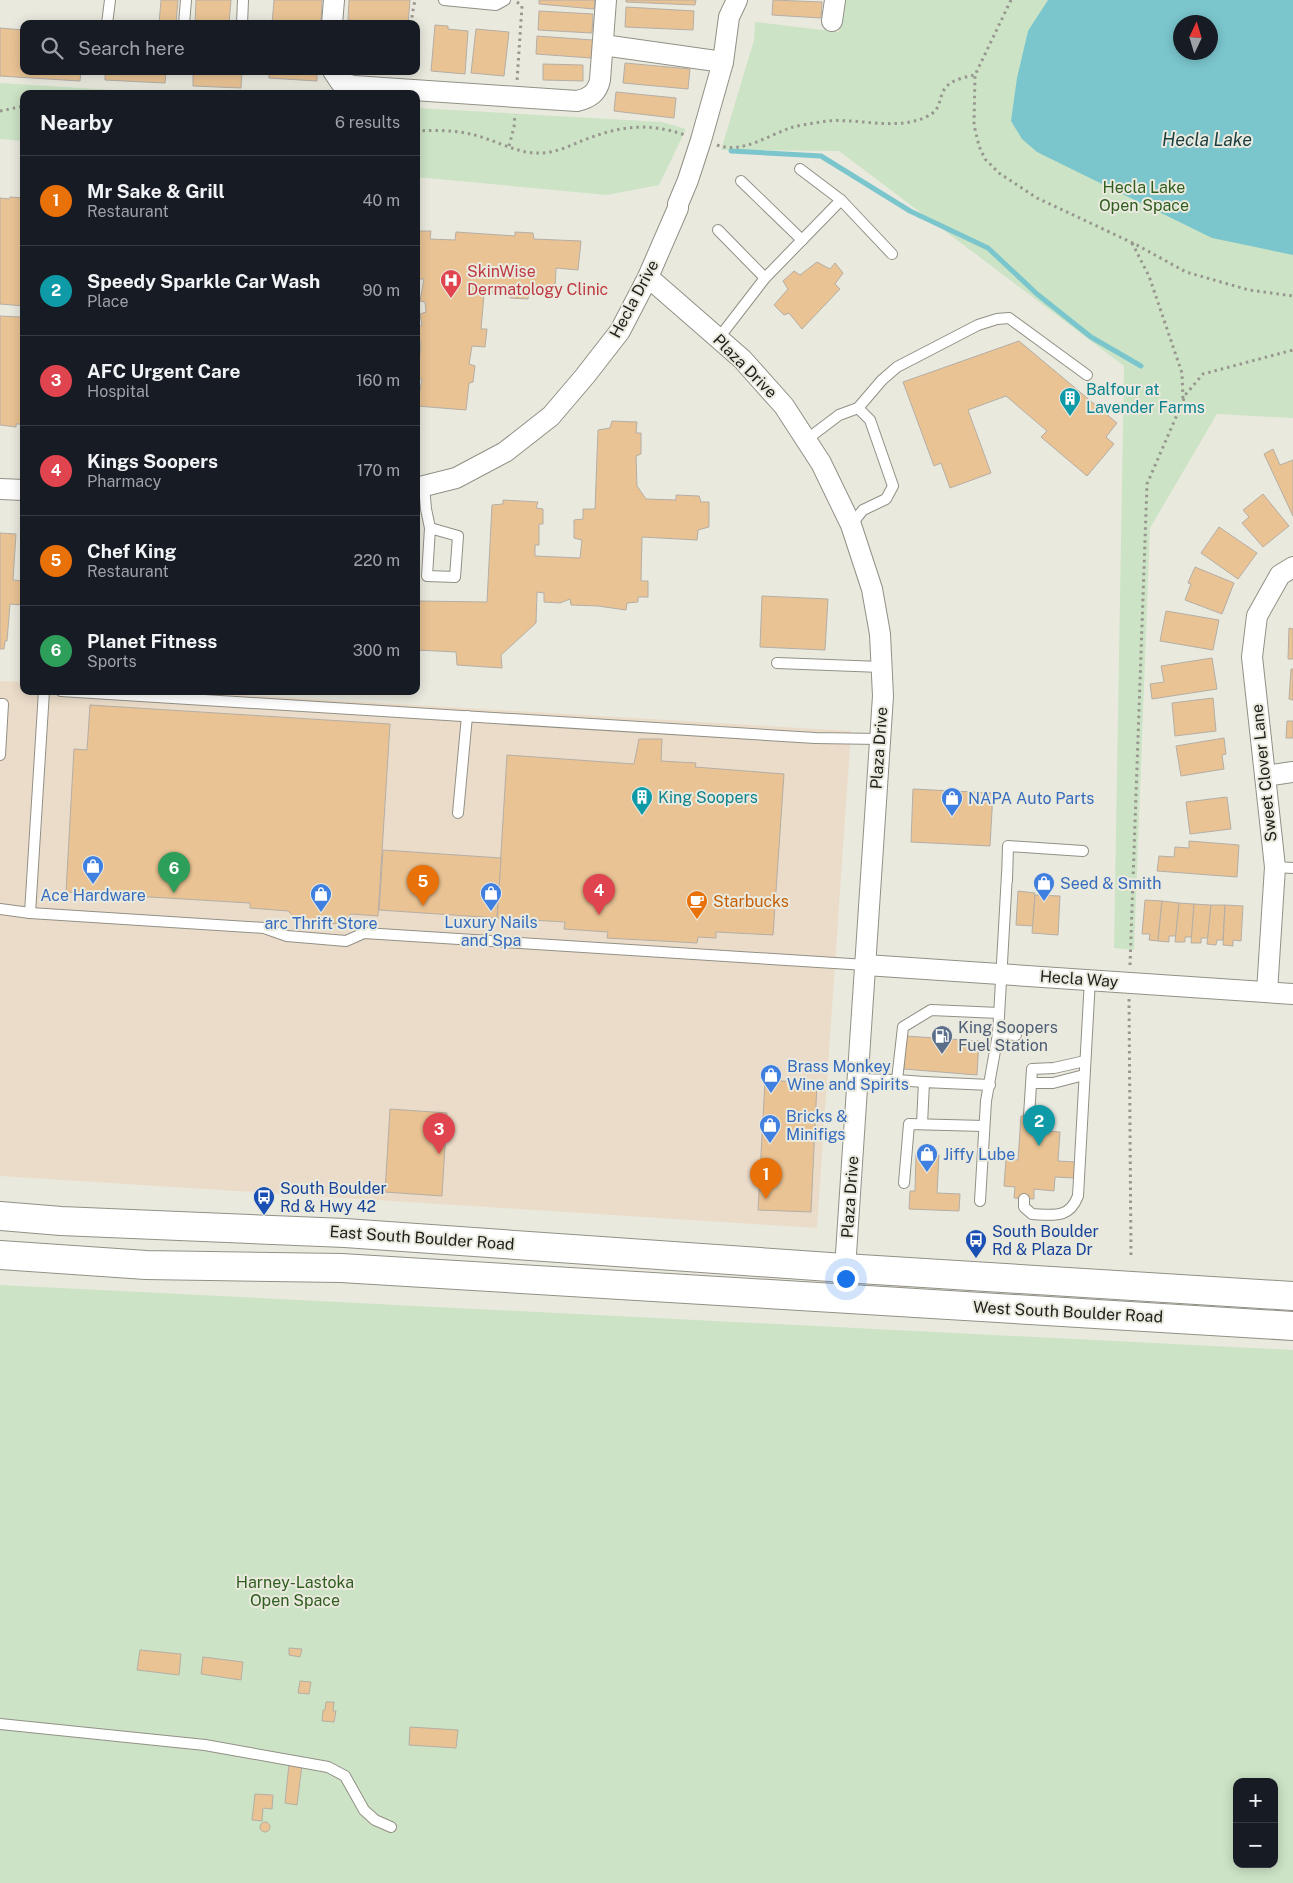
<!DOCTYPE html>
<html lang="en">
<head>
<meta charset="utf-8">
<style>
  :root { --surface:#171b24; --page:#20242c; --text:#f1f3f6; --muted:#9ea1a6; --line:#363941; --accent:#427f95 }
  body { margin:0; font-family:"Public Sans",sans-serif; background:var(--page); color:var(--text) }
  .controls { position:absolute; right:15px; bottom:15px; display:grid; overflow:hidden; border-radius:10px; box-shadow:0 2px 12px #0003 }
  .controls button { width:45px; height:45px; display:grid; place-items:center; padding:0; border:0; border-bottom:1px solid var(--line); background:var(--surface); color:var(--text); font:25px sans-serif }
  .compass { position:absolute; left:1173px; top:15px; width:45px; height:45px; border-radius:50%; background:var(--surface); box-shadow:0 2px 12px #0003; rotate:4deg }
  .you { position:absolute; left:845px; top:1278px; width:18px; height:18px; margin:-12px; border:4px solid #fff; border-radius:50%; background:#1a73e8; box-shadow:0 0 0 8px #1a73e833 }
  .badge { display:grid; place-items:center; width:32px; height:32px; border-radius:50%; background:var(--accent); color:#fff; font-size:16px; font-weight:700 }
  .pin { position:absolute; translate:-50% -41px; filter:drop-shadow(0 1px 2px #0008) }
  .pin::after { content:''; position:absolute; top:26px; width:18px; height:15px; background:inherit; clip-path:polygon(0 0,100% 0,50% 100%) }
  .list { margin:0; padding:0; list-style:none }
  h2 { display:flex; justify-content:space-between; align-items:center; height:65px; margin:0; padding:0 20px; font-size:21px }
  h2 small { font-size:16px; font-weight:400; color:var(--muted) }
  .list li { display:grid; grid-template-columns:32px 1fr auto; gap:15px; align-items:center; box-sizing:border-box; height:90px; padding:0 20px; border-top:1px solid var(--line) }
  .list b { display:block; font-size:19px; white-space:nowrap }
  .list p { margin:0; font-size:16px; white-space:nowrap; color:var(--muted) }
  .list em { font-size:16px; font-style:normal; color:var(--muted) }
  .icon { flex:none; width:28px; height:28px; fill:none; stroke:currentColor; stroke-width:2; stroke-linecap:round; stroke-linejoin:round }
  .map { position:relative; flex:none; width:1293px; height:1883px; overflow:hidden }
  .search { position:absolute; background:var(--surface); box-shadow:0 2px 12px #0003; left:20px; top:20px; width:400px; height:55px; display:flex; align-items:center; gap:12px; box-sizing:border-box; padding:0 18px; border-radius:10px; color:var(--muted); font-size:19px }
  .panel { position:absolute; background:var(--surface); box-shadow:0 2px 12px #0003; left:20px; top:90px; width:400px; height:605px; border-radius:10px }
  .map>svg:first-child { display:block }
  .commercial { fill:#ebdcc9 }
  .green { fill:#cce3c5; fill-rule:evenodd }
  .water { fill:#7bc6cd; fill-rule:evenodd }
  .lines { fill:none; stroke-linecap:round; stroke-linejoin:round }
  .stream { stroke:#7bc6cd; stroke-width:5 }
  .building { fill:#e9c394; stroke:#b5aea5 }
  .lane-casing { stroke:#929086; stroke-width:12 }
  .street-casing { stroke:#929086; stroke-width:22 }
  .primary-casing { stroke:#929086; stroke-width:30 }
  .path { stroke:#98978f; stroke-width:3; stroke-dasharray:2.5 4; stroke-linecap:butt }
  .lane { stroke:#fff; stroke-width:10 }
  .street { stroke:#fff; stroke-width:20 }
  .primary { stroke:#fff; stroke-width:28 }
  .labels { text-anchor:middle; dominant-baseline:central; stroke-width:4; stroke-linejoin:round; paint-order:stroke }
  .park-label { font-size:16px; fill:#305e20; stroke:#eae9de }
  .health-label { font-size:16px; fill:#be3a42; stroke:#eae9de; text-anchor:start }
  .street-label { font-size:16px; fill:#20201c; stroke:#eae9de }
  .culture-label { font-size:16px; fill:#0d838f; stroke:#eae9de; text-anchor:start }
  .shop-label { font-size:16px; fill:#366cbe; stroke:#eae9de; text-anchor:start }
  .food-label { font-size:16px; fill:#c56008; stroke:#eae9de; text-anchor:start }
  .service-label { font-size:16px; fill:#4e5e75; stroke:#eae9de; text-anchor:start }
  .transit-label { font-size:16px; fill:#164399; stroke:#eae9de; text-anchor:start }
  .water-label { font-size:18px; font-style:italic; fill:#1a3e41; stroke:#eae9de }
</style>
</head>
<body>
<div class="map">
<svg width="1293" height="1883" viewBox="0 0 1293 1883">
  <rect width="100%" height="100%" fill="#eae9de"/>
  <polygon class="commercial" points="0,681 24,682 24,691 178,691 851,731 817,1228 0,1176"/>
  <g class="green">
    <path d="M845 0H1293V418L1217 414 1150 528 1134 950 1114 948 1124 366 839 151 721 150 754 40 755 22 839 32ZM1180 22H1210V52H1180Z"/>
    <polygon points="0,83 178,94 24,94 24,141 0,139"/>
    <polygon points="416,108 662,122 686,129 659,185 607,195 416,177"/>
    <path d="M0 1285 1293 1350V1883H0ZM1237 1782H1274V1864H1237Z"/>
  </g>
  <path class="water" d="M1048 0H1293V255L1212 238 1037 152 1022 139 1011 121 1017 78 1028 31ZM1180 22H1210V52H1180Z"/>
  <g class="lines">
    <polyline class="stream" points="731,151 821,156 910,211 988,248 1037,294 1091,337 1141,366"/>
  </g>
  <g class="building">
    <polygon points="161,0 178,0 176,24 159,24"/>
    <polygon points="196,0 231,0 229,24 195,24"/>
    <polygon points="274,0 322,0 321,24 272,24"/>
    <polygon points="349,0 410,0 408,24 348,20"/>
    <polygon points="539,0 595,0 594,9 539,4"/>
    <polygon points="626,0 696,0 695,5 626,2"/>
    <polygon points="773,0 822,2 821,18 772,15"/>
    <polygon points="626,7 694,11 693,30 625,27"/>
    <polygon points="539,11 593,14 592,33 538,30"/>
    <polygon points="435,25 448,26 448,29 468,31 465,74 431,71"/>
    <polygon points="0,28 24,30 24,71 81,71 80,81 0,76"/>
    <polygon points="476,29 509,32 504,76 471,73"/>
    <polygon points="537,36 593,40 591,58 536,54"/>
    <polygon points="625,63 690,69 688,89 623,83"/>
    <polygon points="543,64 583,65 583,81 543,80"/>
    <polygon points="105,71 166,71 165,83 105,80"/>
    <polygon points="193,71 242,71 241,88 193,86"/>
    <polygon points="269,71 317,71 317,81 269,78"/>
    <polygon points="616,92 676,98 674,118 614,111"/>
    <polygon points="10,197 24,198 24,306 0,304 0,198 9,199"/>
    <polygon points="416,231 431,231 430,239 455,240 456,232 515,236 515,232 533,233 534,239 581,241 578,270 556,268 555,289 530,286 528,299 510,298 510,293 494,290 491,295 484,295 481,329 487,329 485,347 472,346 469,364 475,366 473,382 469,383 466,410 417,406 422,379 416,379 416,363 419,363 421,342 416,342 418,327 422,325 420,314 426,312 425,302 420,301 424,279 416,279"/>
    <polygon points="817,262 830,269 835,263 843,273 835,284 840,289 802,329 789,313 784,315 774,305 788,289 783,281 794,271 800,275"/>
    <polygon points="0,316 20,317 24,320 24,427 21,427 20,424 16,424 16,427 0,425"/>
    <polygon points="1019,341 1117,423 1106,437 1114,444 1087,476 1041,437 1047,431 1006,396 968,410 991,473 950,488 941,463 934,466 903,382"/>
    <polygon points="612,421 637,422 636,433 641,433 641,454 636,456 637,486 646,499 676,500 676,495 699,496 701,502 709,502 709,527 698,530 697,540 642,537 641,581 648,581 648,597 638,597 638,602 627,603 626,610 598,606 571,605 570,599 560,603 544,602 544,593 537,592 536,623 501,655 502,668 457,665 456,652 416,650 416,605 418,604 418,601 487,602 492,505 503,504 503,500 538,502 536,508 543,509 543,524 539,524 539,545 535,545 535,556 580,558 582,540 574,538 574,520 583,519 583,509 595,509 598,430 610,428"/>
    <polygon points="1273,449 1280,465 1293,460 1293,516 1264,454"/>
    <polygon points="1263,494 1289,526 1263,547 1242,523 1249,517 1243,510"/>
    <polygon points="1219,527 1257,553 1238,579 1201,553"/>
    <polygon points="0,533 16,534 13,580 24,581 23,605 10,604 7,641 5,641 4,649 0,649"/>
    <polygon points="1195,567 1234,583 1222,614 1185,600 1191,584 1188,583"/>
    <polygon points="762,596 828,599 825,650 760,647"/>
    <polygon points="1166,611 1219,620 1213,650 1160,641"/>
    <polygon points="1289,628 1293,629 1293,659 1288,659"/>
    <polygon points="1212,658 1217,689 1152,699 1150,684 1164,682 1161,666"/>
    <polygon points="1291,669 1293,669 1293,700 1289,699"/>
    <polygon points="1213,698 1216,731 1175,736 1172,703"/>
    <polygon points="90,705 390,724 378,916 351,914 341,924 298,921 288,911 250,908 250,903 66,892 74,749 87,750"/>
    <polygon points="1287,721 1293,721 1293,738 1286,738"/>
    <polygon points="1224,738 1226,754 1222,755 1224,769 1181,776 1176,746"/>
    <polygon points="639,739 662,739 661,761 696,763 695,767 784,774 773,935 716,932 716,938 698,937 697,943 607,938 608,932 564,929 565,922 497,918 507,755 634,764"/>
    <polygon points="913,789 993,793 990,846 911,842"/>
    <polygon points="1227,797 1231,829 1190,834 1186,802"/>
    <polygon points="1189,841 1239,845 1237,877 1157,871 1159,856 1174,857 1175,847 1189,848"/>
    <polygon points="383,850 501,858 497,918 379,910"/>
    <polygon points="1018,891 1035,893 1033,926 1016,925"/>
    <polygon points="1035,895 1060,896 1058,935 1032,933"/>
    <polygon points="1145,900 1162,901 1158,941 1149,940 1150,934 1142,934"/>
    <polygon points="1162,901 1179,903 1176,936 1169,936 1169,942 1158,941"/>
    <polygon points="1179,903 1194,904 1192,937 1185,937 1185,942 1175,942"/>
    <polygon points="1194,904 1211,905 1208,938 1201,938 1201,943 1191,943"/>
    <polygon points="1211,905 1225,905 1223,940 1217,940 1216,945 1207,944"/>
    <polygon points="1225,905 1243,906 1241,941 1233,940 1233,946 1223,945"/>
    <polygon points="906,1036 979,1041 977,1075 904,1069"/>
    <polygon points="765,1080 817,1083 811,1212 758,1210"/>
    <polygon points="390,1109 447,1113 442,1196 385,1192"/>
    <polygon points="1021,1116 1036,1117 1035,1130 1060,1132 1058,1161 1075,1162 1074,1178 1055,1177 1054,1191 1034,1189 1034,1199 1014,1198 1015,1187 1004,1186 1006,1159 1018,1160"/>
    <polygon points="916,1154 939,1155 937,1193 960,1194 959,1211 909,1209 910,1191 915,1191"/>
    <polygon points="289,1648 302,1649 300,1657 289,1655"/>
    <polygon points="140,1650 181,1654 179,1675 137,1670"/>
    <polygon points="203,1657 243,1662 241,1680 201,1674"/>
    <polygon points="300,1681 311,1682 309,1694 298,1693"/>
    <polygon points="326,1702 334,1702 333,1711 336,1711 334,1722 322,1721 323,1710 325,1710"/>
    <polygon points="410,1727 458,1730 456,1748 409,1745"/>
    <polygon points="289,1764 302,1765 297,1805 285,1803"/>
    <polygon points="255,1794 273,1795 272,1809 263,1808 262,1821 252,1820"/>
    <circle cx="265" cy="1827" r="5"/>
  </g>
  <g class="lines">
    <g class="lane-casing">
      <g id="lane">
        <polyline points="444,0 496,5 505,0"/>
        <polyline points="107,24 110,0"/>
        <polyline points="184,24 186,0"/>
        <polyline points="242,24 243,0"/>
        <polyline points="800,169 841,200"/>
        <polyline points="741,181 802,240"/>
        <polyline points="718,230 765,278"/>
        <polyline points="718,339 765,278 841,200 892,254"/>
        <polyline points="858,408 882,380 897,367 978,325 997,319 1009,318 1087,375"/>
        <polyline points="806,440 839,415 858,408 870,420 893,486 886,499 863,510 851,525"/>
        <polyline points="424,486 426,509 430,528 427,576 455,577 458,536 430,528"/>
        <polyline points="777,663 881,667"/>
        <polyline points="61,691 815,738 880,739"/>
        <polyline points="0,704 3,704 0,755"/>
        <polyline points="458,813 467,716"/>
        <polyline points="1275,867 1293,868"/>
        <polyline points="1007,880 1008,846 1083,851"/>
        <polyline points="0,909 30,913 264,928 287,936 346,941 364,933 866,965"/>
        <polyline points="30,913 44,691"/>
        <polyline points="998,1034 1016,1035"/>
        <polyline points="858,1079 897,1080 903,1027 931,1010 999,1013"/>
        <polyline points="897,1080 924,1082"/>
        <polyline points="1032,1083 1053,1083 1084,1075"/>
        <polyline points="1029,1116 1032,1069 1054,1068 1085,1061"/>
        <polyline points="922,1124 924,1082 990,1085"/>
        <polyline points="904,1183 909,1124 984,1126"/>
        <path d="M1024 1199V1207L1032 1214C1054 1215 1069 1219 1078 1196L1090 979"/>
        <polyline points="980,1201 986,1101 998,1034 1007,874"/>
        <polyline points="0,1724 205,1745 328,1767 345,1776 364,1810 375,1820 391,1827"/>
      </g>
    </g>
    <g class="street-casing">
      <g id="street">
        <polyline points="832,21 835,0"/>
        <polyline points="332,24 334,0"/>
        <polyline points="603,45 723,62"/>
        <path d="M333 71 341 83 354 86 577 101C590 98 597 93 600 80L606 0"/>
        <polyline points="648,277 742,359 784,406 821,463 851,525 872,589 880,634 883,696 843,1299"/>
        <polyline points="416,488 456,478 505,452 551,416 585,376 620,331 648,277 678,208 678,204 688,180 701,140 723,62 729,17 737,0"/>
        <polyline points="0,489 24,490"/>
        <polyline points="1265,776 1293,772"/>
        <polyline points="866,965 1293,994"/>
        <polyline points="1267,992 1275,867 1252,657 1257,616 1280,575 1293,567"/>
      </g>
    </g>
    <g class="primary-casing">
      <g id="primary">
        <polyline points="0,1216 61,1221 345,1233 844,1268 1293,1296"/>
        <polyline points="0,1255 146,1265 341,1268 1293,1326"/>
      </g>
    </g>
    <g class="path">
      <polyline points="1011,0 975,75 974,125 979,146 985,159 999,173 1037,198 1135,244 1186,272 1249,290 1293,296"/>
      <polyline points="517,2 522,6 517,81"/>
      <polyline points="413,24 412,15 415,0"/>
      <polyline points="0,111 24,106"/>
      <path d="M416 131C434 130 453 130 470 134 491 138 516 153 536 153 554 154 569 146 584 140 620 126 648 122 685 135"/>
      <path d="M717 145C742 154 767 136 790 128 799 125 810 124 820 122 855 116 893 132 926 117 944 109 937 96 947 86 954 79 966 77 975 75"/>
      <polyline points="509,146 514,127 515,114"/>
      <polyline points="1132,243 1149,276 1182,373 1183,400"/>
      <polyline points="1130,965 1147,484 1186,394 1203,374 1293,350"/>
      <polyline points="1129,999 1131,1258"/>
    </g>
    <use href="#lane" class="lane"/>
    <use href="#street" class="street"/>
    <use href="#primary" class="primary"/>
  </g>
  <defs>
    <g id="hospital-pin" transform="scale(1.125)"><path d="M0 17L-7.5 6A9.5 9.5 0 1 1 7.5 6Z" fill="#e0444e" stroke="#eae9de"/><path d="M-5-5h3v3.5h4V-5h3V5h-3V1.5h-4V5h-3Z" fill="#fff"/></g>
    <g id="building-pin" transform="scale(1.125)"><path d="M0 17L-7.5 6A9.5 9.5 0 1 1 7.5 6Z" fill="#0f9aa8" stroke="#eae9de"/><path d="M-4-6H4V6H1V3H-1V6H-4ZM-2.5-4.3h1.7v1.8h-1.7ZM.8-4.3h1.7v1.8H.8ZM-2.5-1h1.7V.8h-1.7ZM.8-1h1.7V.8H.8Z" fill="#fff"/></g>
    <g id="shop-pin" transform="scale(1.125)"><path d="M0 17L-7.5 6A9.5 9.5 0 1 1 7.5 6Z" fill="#3f7fe0" stroke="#eae9de"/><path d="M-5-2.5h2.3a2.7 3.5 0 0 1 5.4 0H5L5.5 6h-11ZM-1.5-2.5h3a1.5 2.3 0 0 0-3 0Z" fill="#fff"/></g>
    <g id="cafe-pin" transform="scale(1.125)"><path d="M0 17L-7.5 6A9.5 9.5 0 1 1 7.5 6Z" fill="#e8710a" stroke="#eae9de"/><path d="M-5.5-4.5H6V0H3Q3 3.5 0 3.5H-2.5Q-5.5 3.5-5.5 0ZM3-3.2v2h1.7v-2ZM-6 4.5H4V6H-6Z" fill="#fff"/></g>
    <g id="fuel-pin" transform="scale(1.125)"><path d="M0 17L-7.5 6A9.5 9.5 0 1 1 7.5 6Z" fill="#5c6f8a" stroke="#eae9de"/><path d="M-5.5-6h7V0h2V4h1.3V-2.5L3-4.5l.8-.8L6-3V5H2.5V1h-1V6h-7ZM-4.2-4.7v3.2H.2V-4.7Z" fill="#fff"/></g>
    <g id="bus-pin" transform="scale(1.125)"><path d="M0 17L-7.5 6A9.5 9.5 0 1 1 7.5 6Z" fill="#1a4fb4" stroke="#eae9de"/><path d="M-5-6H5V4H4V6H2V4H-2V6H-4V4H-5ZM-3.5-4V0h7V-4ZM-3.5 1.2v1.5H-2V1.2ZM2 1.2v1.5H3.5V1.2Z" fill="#fff"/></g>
  </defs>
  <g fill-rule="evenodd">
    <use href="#hospital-pin" x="451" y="280"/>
    <use href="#building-pin" x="1070" y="398"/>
    <use href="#building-pin" x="642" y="797"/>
    <use href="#shop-pin" x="952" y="798"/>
    <use href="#shop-pin" x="93" y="866"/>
    <use href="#shop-pin" x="1044" y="883"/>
    <use href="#shop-pin" x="491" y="893"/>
    <use href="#shop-pin" x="321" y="894"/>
    <use href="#cafe-pin" x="697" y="901"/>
    <use href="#fuel-pin" x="942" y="1036"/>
    <use href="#shop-pin" x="771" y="1075"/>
    <use href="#shop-pin" x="770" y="1125"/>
    <use href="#shop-pin" x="927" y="1154"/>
    <use href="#bus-pin" x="264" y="1197"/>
    <use href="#bus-pin" x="976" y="1240"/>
  </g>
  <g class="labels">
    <g class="park-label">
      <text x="1144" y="187">Hecla Lake<tspan x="1144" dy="18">Open Space</tspan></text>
      <text x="295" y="1582">Harney-Lastoka<tspan x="295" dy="18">Open Space</tspan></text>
    </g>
    <g class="health-label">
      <text x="467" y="271">SkinWise<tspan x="467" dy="18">Dermatology Clinic</tspan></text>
    </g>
    <g class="street-label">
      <text transform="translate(634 299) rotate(-62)">Hecla Drive</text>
      <text transform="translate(745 366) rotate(45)">Plaza Drive</text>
      <text transform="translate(879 748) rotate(-86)">Plaza Drive</text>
      <text transform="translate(1264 773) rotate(-96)">Sweet Clover Lane</text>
      <text transform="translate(1079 979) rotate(4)">Hecla Way</text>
      <text transform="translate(850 1197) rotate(-86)">Plaza Drive</text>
      <text transform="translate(422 1238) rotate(4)">East South Boulder Road</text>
      <text transform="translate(1068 1312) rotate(3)">West South Boulder Road</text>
    </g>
    <g class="culture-label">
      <text x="1086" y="389">Balfour at<tspan x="1086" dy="18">Lavender Farms</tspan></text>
      <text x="658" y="797">King Soopers</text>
    </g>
    <g class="shop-label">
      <text x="968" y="798">NAPA Auto Parts</text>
      <text x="1060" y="883">Seed &amp; Smith</text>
      <text x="93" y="895" text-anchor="middle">Ace Hardware</text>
      <text x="491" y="922" text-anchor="middle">Luxury Nails<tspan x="491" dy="18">and Spa</tspan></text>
      <text x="321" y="923" text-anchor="middle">arc Thrift Store</text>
      <text x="787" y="1066">Brass Monkey<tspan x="787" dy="18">Wine and Spirits</tspan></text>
      <text x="786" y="1116">Bricks &amp;<tspan x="786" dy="18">Minifigs</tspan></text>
      <text x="943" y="1154">Jiffy Lube</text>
    </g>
    <g class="food-label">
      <text x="713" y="901">Starbucks</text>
    </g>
    <g class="service-label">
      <text x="958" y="1027">King Soopers<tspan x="958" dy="18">Fuel Station</tspan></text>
    </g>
    <g class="transit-label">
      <text x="280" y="1188">South Boulder<tspan x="280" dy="18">Rd &amp; Hwy 42</tspan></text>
      <text x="992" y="1231">South Boulder<tspan x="992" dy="18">Rd &amp; Plaza Dr</tspan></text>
    </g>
    <g class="water-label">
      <text x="1207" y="139">Hecla Lake</text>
    </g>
  </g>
</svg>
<div class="controls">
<button>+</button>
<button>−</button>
</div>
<svg class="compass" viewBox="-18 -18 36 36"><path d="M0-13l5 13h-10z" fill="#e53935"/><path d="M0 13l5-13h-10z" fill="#9ea1a6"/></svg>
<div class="you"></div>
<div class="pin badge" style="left:766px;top:1199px;background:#e8710a">1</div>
<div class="pin badge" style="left:1039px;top:1146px;background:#0f9aa8">2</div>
<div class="pin badge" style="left:439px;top:1154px;background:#e0444e">3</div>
<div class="pin badge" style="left:599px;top:915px;background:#e0444e">4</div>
<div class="pin badge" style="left:423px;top:906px;background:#e8710a">5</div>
<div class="pin badge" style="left:174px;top:893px;background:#2e9e5b">6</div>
<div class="search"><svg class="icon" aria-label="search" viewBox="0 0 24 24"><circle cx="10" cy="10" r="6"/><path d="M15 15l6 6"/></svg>Search here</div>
<section class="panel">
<h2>Nearby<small>6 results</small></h2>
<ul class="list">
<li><span class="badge" style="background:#e8710a">1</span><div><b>Mr Sake &amp; Grill</b><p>Restaurant</p></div><em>40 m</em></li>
<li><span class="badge" style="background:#0f9aa8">2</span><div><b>Speedy Sparkle Car Wash</b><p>Place</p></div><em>90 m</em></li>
<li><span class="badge" style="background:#e0444e">3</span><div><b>AFC Urgent Care</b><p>Hospital</p></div><em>160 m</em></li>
<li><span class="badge" style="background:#e0444e">4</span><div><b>Kings Soopers</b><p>Pharmacy</p></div><em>170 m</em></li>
<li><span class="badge" style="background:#e8710a">5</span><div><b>Chef King</b><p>Restaurant</p></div><em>220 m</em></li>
<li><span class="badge" style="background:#2e9e5b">6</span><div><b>Planet Fitness</b><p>Sports</p></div><em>300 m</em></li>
</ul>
</section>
</div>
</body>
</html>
